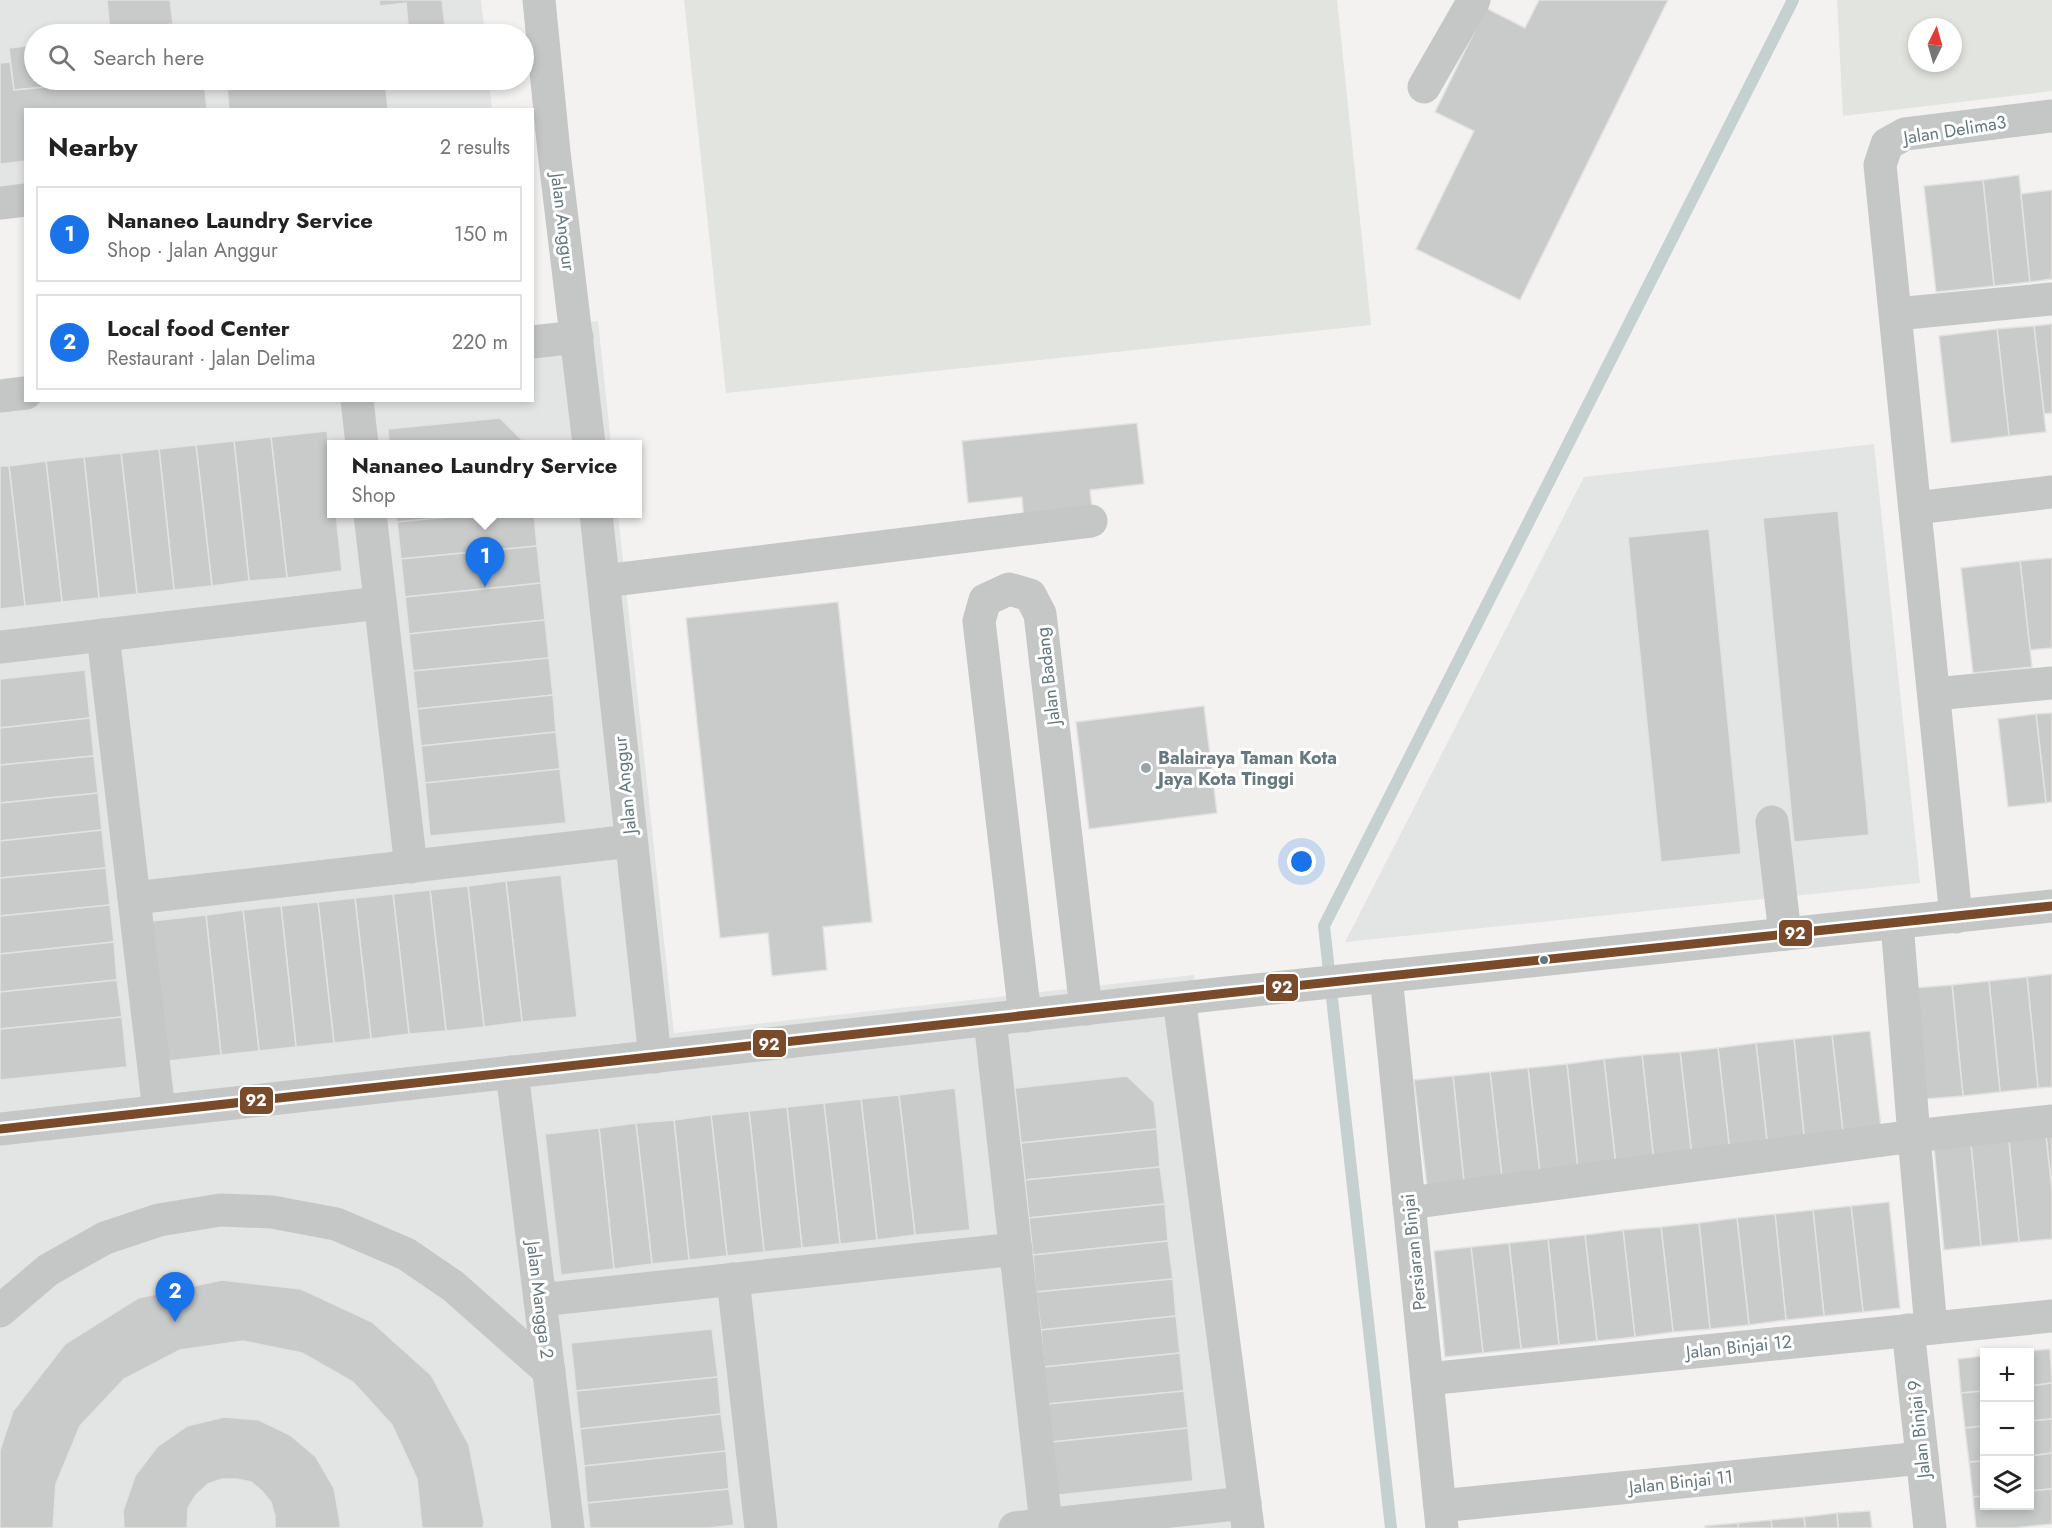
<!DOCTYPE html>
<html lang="en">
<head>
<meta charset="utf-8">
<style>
  :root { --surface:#fff; --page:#f2f2f2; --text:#222; --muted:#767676; --line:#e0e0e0; --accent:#1a73e8 }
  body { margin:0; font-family:Jost,sans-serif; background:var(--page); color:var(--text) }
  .controls { position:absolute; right:18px; bottom:18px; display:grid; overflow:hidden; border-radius:0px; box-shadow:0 3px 9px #0003 }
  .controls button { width:54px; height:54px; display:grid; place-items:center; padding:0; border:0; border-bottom:2px solid var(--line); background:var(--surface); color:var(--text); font:30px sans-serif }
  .compass { position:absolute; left:1908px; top:18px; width:54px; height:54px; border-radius:50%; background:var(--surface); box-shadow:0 3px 9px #0003; rotate:5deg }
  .you { position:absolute; left:1302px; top:862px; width:21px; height:21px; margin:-15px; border:4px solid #fff; border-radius:50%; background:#1a73e8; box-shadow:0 0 0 9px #1a73e833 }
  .badge { display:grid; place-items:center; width:39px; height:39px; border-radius:50%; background:var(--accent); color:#fff; font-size:20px; font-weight:700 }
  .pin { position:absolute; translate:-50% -50px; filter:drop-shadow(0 2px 3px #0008) }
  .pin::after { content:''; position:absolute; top:32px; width:21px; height:18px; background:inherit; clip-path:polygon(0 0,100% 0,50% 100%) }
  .popup { position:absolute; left:327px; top:440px; width:315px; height:78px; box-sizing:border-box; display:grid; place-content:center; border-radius:0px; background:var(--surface); filter:drop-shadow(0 2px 4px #0005); font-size:20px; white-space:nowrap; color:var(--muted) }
  .popup b { font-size:22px; color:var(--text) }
  .popup::after { content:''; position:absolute; left:50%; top:100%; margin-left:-12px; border:12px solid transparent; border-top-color:var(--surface) }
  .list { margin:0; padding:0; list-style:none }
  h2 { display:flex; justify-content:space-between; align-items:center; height:78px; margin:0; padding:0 24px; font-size:26px }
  h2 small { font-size:20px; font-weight:400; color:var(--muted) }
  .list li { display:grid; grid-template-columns:39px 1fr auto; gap:18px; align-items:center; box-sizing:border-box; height:96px; margin:0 12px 12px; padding:0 12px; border:2px solid var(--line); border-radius:0px }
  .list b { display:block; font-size:22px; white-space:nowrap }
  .list p { margin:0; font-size:20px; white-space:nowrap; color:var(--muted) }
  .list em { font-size:20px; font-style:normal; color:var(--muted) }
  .icon { flex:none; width:33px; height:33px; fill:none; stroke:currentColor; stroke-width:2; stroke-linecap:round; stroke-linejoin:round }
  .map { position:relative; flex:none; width:2052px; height:1528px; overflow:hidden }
  .search { position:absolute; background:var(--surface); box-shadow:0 3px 9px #0003; left:24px; top:24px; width:510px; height:66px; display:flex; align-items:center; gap:15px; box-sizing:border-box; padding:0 21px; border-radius:33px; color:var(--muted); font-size:22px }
  .panel { position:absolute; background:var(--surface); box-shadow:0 3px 9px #0003; left:24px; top:108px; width:510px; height:294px; border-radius:0px }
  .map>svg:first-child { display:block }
  .built { fill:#e3e4e4 }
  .green { fill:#e2e4df; fill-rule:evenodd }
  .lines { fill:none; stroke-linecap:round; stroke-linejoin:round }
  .stream { stroke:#c5d0d0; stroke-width:12 }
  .building { fill:#c9caca; stroke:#e2e2e1; stroke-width:1.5 }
  .minor { stroke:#c5c7c7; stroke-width:33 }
  .bus-1-casing { stroke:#fff; stroke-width:14 }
  .bus-1 { stroke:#7a4b2a; stroke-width:9 }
  .poi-dot { fill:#97a3a7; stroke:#fff; stroke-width:2 }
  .bus-dot { fill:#65797f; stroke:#fff; stroke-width:2 }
  .labels { text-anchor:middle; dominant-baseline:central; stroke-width:6; stroke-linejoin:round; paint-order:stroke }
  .street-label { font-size:18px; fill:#65797f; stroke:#fff }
  .poi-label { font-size:18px; font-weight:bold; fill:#65797f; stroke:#fff; text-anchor:start }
  .line-badge { stroke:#fff; stroke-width:2 }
  .badge-label { font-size:16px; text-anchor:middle; font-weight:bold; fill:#fff }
</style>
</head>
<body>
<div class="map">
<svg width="2052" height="1528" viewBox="0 0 2052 1528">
  <rect width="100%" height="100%" fill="#f3f2f1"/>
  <g class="built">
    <polygon points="0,0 481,0 485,34 34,34 34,80 489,80 492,109 26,110 25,184 0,187"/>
    <polygon points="598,321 611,444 332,444 332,514 618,514 674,1033 1194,975 1262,1528 0,1528 0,379 25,376 26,400 532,400 533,327"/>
    <polygon points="1874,444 1920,883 1345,942 1584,477"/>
  </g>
  <g class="green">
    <polygon points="684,0 1337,0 1371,325 726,393"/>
    <path d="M1837 0H2052V91L1843 116ZM1917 27H1953V63H1917Z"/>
  </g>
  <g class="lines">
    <polyline class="stream" points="1391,1528 1324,926 1793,0"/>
  </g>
  <g class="building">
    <polygon points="107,0 170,0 173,24 110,31"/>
    <polygon points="379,0 442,0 446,34 409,34 406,3 380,6"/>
    <polygon points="1539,0 1668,0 1520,300 1416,249 1474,131 1435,112 1486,8 1525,28"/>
    <polygon points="34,45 34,80 124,80 14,90 9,48"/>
    <polygon points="10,62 14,90 124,80 204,80 207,110 26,110 26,161 0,164 0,63"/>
    <polygon points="272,80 385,80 388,110 229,110 227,87 272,83"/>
    <polygon points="2019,175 2030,282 1994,286 1983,180"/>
    <polygon points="1983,180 1994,286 1936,292 1924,186"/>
    <polygon points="2052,190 2052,279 2030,282 2021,194"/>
    <polygon points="2052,324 2052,413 2044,414 2034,326"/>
    <polygon points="2034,326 2046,432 2009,436 1997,329"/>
    <polygon points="1997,329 2009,436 1951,443 1939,336"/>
    <polygon points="500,418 526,444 389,444 388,429"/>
    <polygon points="1137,423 1144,484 1090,490 1093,517 1024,524 1022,497 968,503 962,441"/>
    <polygon points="327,431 332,478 332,514 336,514 342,571 287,578 271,437"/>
    <polygon points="271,437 287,578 249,581 234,441"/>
    <polygon points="234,441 249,581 212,586 196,445"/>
    <polygon points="196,445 212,586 174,590 159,449"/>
    <polygon points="159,449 174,590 137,594 121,453"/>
    <polygon points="121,453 137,594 99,598 84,457"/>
    <polygon points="84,457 99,598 62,602 46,461"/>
    <polygon points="46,461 62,602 25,606 9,466"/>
    <polygon points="0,466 9,466 25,606 0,609"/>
    <polygon points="1838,511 1869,835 1794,842 1763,518"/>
    <polygon points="396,514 482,514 397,522"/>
    <polygon points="482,514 534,514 537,546 401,559 397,522"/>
    <polygon points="1709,529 1741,854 1661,862 1628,537"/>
    <polygon points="537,546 541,583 405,597 401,559"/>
    <polygon points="2052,558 2052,648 2030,650 2020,561"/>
    <polygon points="2020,561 2032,667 1973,673 1961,568"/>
    <polygon points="541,583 545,620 409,634 405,597"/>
    <polygon points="838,602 872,922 823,927 827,970 772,976 768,933 720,938 686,618"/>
    <polygon points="545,620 549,658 413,671 409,634"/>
    <polygon points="549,658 553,695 417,709 413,671"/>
    <polygon points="85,670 90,718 0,728 0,679"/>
    <polygon points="553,695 556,732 421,746 417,709"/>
    <polygon points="1204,706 1217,813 1089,829 1076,722"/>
    <polygon points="2052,713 2052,802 2046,803 2036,714"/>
    <polygon points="2036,714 2046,803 2008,807 1998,719"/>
    <polygon points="90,718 94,756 0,765 0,728"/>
    <polygon points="556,732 560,769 425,783 421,746"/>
    <polygon points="94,756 98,793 0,803 0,765"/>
    <polygon points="560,769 566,823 430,836 425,783"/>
    <polygon points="98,793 102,830 0,841 0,803"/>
    <polygon points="102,830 106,868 0,878 0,841"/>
    <polygon points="106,868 110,905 0,916 0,878"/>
    <polygon points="561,875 577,1017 522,1022 506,881"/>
    <polygon points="506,881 522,1022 484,1027 468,886"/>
    <polygon points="468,886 484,1027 446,1031 430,890"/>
    <polygon points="430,890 446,1031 409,1034 393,894"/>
    <polygon points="393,894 409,1034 371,1039 355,898"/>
    <polygon points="355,898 371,1039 334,1043 318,902"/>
    <polygon points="318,902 334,1043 296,1047 281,906"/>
    <polygon points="110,905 114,942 0,954 0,916"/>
    <polygon points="281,906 296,1047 259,1051 243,910"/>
    <polygon points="243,910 259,1051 221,1055 206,915"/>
    <polygon points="206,915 221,1055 168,1061 152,921"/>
    <polygon points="114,942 117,980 0,992 0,954"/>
    <polygon points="2052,974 2052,1087 2038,1088 2027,977"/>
    <polygon points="2027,977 2038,1088 2000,1092 1989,981"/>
    <polygon points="117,980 122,1017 0,1029 0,992"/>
    <polygon points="1989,981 2000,1092 1963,1096 1952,985"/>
    <polygon points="1952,985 1963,1096 1925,1099 1914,988"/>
    <polygon points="122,1017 127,1067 0,1080 0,1029"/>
    <polygon points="1870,1031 1882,1137 1844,1141 1832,1035"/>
    <polygon points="1832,1035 1844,1141 1805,1145 1794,1039"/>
    <polygon points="1794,1039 1805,1145 1768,1150 1756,1043"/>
    <polygon points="1756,1043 1768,1150 1730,1153 1718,1048"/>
    <polygon points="1718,1048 1730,1153 1692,1157 1680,1052"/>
    <polygon points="1680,1052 1692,1157 1654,1162 1642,1055"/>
    <polygon points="1642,1055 1654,1162 1616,1166 1604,1059"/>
    <polygon points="1604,1059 1616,1166 1578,1170 1567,1064"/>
    <polygon points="1567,1064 1578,1170 1540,1174 1528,1068"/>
    <polygon points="1528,1068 1540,1174 1502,1178 1490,1072"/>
    <polygon points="1490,1072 1502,1178 1464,1182 1453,1076"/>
    <polygon points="1127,1076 1154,1102 1157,1129 1021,1143 1015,1088"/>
    <polygon points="1453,1076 1464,1182 1427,1186 1414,1080"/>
    <polygon points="955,1088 970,1230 915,1235 899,1095"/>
    <polygon points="899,1095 915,1235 877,1240 861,1099"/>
    <polygon points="861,1099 877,1240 840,1244 824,1103"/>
    <polygon points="824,1103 840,1244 802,1248 787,1107"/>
    <polygon points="787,1107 802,1248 764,1252 749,1111"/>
    <polygon points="749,1111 764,1252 727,1256 711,1115"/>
    <polygon points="711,1115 727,1256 689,1260 674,1120"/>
    <polygon points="674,1120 689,1260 652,1264 636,1123"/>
    <polygon points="636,1123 652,1264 614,1269 599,1128"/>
    <polygon points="2052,1126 2052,1191 2045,1127"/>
    <polygon points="2045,1127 2052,1191 2052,1239 2019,1242 2008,1131"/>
    <polygon points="599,1128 614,1269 561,1275 545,1134"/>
    <polygon points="1157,1129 1160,1167 1025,1180 1021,1143"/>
    <polygon points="2008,1131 2019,1242 1981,1246 1970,1135"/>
    <polygon points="1970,1135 1981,1246 1944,1250 1933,1138"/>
    <polygon points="1160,1167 1165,1204 1029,1218 1025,1180"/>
    <polygon points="1889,1202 1900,1308 1863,1312 1851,1206"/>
    <polygon points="1165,1204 1168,1241 1033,1255 1029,1218"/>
    <polygon points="1851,1206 1863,1312 1824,1316 1813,1210"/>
    <polygon points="1813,1210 1824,1316 1786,1320 1775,1214"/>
    <polygon points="1775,1214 1786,1320 1749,1325 1737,1218"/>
    <polygon points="1737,1218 1749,1325 1710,1329 1699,1223"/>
    <polygon points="1699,1223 1710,1329 1673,1332 1661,1227"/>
    <polygon points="1661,1227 1673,1332 1635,1337 1623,1230"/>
    <polygon points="1623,1230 1635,1337 1597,1341 1585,1235"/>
    <polygon points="1585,1235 1597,1341 1559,1345 1548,1239"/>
    <polygon points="1548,1239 1559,1345 1521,1349 1509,1243"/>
    <polygon points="1168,1241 1173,1279 1036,1292 1033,1255"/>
    <polygon points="1509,1243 1521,1349 1483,1353 1471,1247"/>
    <polygon points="1471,1247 1483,1353 1445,1357 1434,1251"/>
    <polygon points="1173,1279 1176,1316 1041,1330 1036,1292"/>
    <polygon points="222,1280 301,1289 372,1322 431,1375 469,1445 484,1522 483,1528 422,1528 417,1479 392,1425 353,1382 302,1353 243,1341 180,1350 124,1379 80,1426 56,1484 53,1528 0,1528 0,1450 13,1411 65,1344 138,1298"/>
    <polygon points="1176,1316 1180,1353 1044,1367 1041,1330"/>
    <polygon points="712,1329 718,1377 576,1391 571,1343"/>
    <polygon points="2050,1349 2052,1383 2030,1386 2030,1352 2019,1352"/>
    <polygon points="1180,1353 1184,1391 1048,1404 1044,1367"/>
    <polygon points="1984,1356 1984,1391 1961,1393 1958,1359"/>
    <polygon points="718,1377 721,1414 580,1429 576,1391"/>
    <polygon points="2052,1383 2052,1419 2030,1421 2030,1386"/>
    <polygon points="1184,1391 1188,1428 1052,1442 1048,1404"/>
    <polygon points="1984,1391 1984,1426 1965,1428 1961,1393"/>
    <polygon points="721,1414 726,1451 584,1466 580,1429"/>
    <polygon points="224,1417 259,1420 290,1435 316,1457 334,1488 340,1522 340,1528 275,1528 275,1516 271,1502 262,1491 251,1482 236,1479 222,1479 208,1484 196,1495 188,1508 187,1528 124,1528 123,1511 135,1476 157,1447 187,1426"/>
    <polygon points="2052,1419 2052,1453 2030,1456 2030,1421"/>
    <polygon points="1984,1426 1984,1461 1969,1462 1965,1428"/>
    <polygon points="1188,1428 1193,1481 1058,1495 1052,1442"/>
    <polygon points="726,1451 729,1489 587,1503 584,1466"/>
    <polygon points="2052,1453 2052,1489 2030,1491 2030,1456"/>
    <polygon points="1984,1461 1984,1496 1973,1497 1969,1462"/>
    <polygon points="729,1489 734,1525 709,1528 590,1528 587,1503"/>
    <polygon points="2052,1489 2052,1524 2013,1528 1976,1528 1973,1497 1984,1496 1984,1506 2030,1506 2030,1491"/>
    <polygon points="1870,1511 1872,1528 1838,1528 1837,1513"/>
    <polygon points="1837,1513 1838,1528 1805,1528 1804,1517"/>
    <polygon points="1804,1517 1805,1528 1772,1528 1771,1520"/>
    <polygon points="1771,1520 1772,1528 1738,1528 1738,1523"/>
    <polygon points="1738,1523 1738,1528 1705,1528 1705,1526"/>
  </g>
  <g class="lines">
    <g class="minor">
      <polyline points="539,0 554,152 589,444"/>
      <polyline points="1424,87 1474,0"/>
      <polyline points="0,203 26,200"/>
      <polyline points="1896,314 2052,299"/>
      <polyline points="532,342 577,337"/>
      <polyline points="0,396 26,393"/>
      <polyline points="357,400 362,444"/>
      <polyline points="1915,508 2052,492"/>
      <polyline points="370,514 411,867"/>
      <polyline points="596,514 655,1057"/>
      <polyline points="604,581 1091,521"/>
      <polyline points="103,635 159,1111"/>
      <polyline points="0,647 380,603"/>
      <polyline points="1934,694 2052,683"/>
      <polyline points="1772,822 1785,934"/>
      <polyline points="134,898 631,841"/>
      <polyline points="1956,917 1880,165 1887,144 1905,134 2052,116"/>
      <polyline points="1897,923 1914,1136 2052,1121"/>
      <polyline points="1386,976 1442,1528"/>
      <polyline points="1179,999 1248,1528"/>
      <polyline points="1025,1016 979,621 985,600 1009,589 1030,595 1040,614 1086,1009"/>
      <polyline points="990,1020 1046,1524"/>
      <polyline points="512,1072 568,1528"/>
      <polyline points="0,1129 1227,993 2052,906"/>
      <polyline points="1409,1203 1914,1136 1931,1328"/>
      <polyline points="733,1279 761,1528"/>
      <polyline points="540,1300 1016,1249"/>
      <polyline points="0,1311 48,1270 105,1238 159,1220 220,1210 272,1212 336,1224 406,1254 453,1286 549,1371"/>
      <polyline points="1908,1330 1930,1528"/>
      <polyline points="1427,1379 2052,1316"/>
      <polyline points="1440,1506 1922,1458"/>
      <polyline points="1015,1528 1245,1503"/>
    </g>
    <g class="bus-1-casing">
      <polyline id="bus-1" points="0,1129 1227,993 2052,906"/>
    </g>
    <use href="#bus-1" class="bus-1"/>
  </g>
  <circle class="poi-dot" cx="1146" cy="768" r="6"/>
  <circle class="bus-dot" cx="1544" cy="960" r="5"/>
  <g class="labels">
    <g class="street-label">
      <text transform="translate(1955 130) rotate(-9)">Jalan Delima3</text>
      <text transform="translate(563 222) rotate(83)">Jalan Anggur</text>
      <text transform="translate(1048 676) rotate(-97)">Jalan Badang</text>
      <text transform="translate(625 785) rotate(-96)">Jalan Anggur</text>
      <text transform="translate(1414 1252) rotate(-96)">Persiaran Binjai</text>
      <text transform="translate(540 1300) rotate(83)">Jalan Mangga 2</text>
      <text transform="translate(1739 1347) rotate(-6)">Jalan Binjai 12</text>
      <text transform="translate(1919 1429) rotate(-96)">Jalan Binjai 9</text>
      <text transform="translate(1681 1482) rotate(-6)">Jalan Binjai 11</text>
    </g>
    <g class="poi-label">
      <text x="1158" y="758">Balairaya Taman Kota<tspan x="1158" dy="21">Jaya Kota Tinggi</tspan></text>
    </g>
  </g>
  <g class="line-badge">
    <rect x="1778" y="919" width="35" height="28" rx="6" fill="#7a4b2a"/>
    <rect x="1265" y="973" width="34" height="29" rx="6" fill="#7a4b2a"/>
    <rect x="752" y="1029" width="35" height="29" rx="6" fill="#7a4b2a"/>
    <rect x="239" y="1086" width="35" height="29" rx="6" fill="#7a4b2a"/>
  </g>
  <g class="badge-label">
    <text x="1795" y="939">92</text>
    <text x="1282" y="993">92</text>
    <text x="769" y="1050">92</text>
    <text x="256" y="1106">92</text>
  </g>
</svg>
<div class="controls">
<button>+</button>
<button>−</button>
<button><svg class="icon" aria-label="layers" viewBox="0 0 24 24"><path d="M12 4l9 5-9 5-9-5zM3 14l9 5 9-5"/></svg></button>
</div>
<svg class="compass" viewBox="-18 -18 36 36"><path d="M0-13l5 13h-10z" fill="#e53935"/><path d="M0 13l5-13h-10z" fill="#767676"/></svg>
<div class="you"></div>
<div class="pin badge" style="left:485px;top:587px">1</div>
<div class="popup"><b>Nananeo Laundry Service</b>Shop</div>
<div class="pin badge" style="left:175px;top:1322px">2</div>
<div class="search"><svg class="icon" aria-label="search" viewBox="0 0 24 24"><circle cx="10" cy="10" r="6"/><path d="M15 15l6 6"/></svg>Search here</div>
<section class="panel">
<h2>Nearby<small>2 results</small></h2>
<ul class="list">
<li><span class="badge">1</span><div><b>Nananeo Laundry Service</b><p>Shop · Jalan Anggur</p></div><em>150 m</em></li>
<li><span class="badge">2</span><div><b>Local food Center</b><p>Restaurant · Jalan Delima</p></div><em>220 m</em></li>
</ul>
</section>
</div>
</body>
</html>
